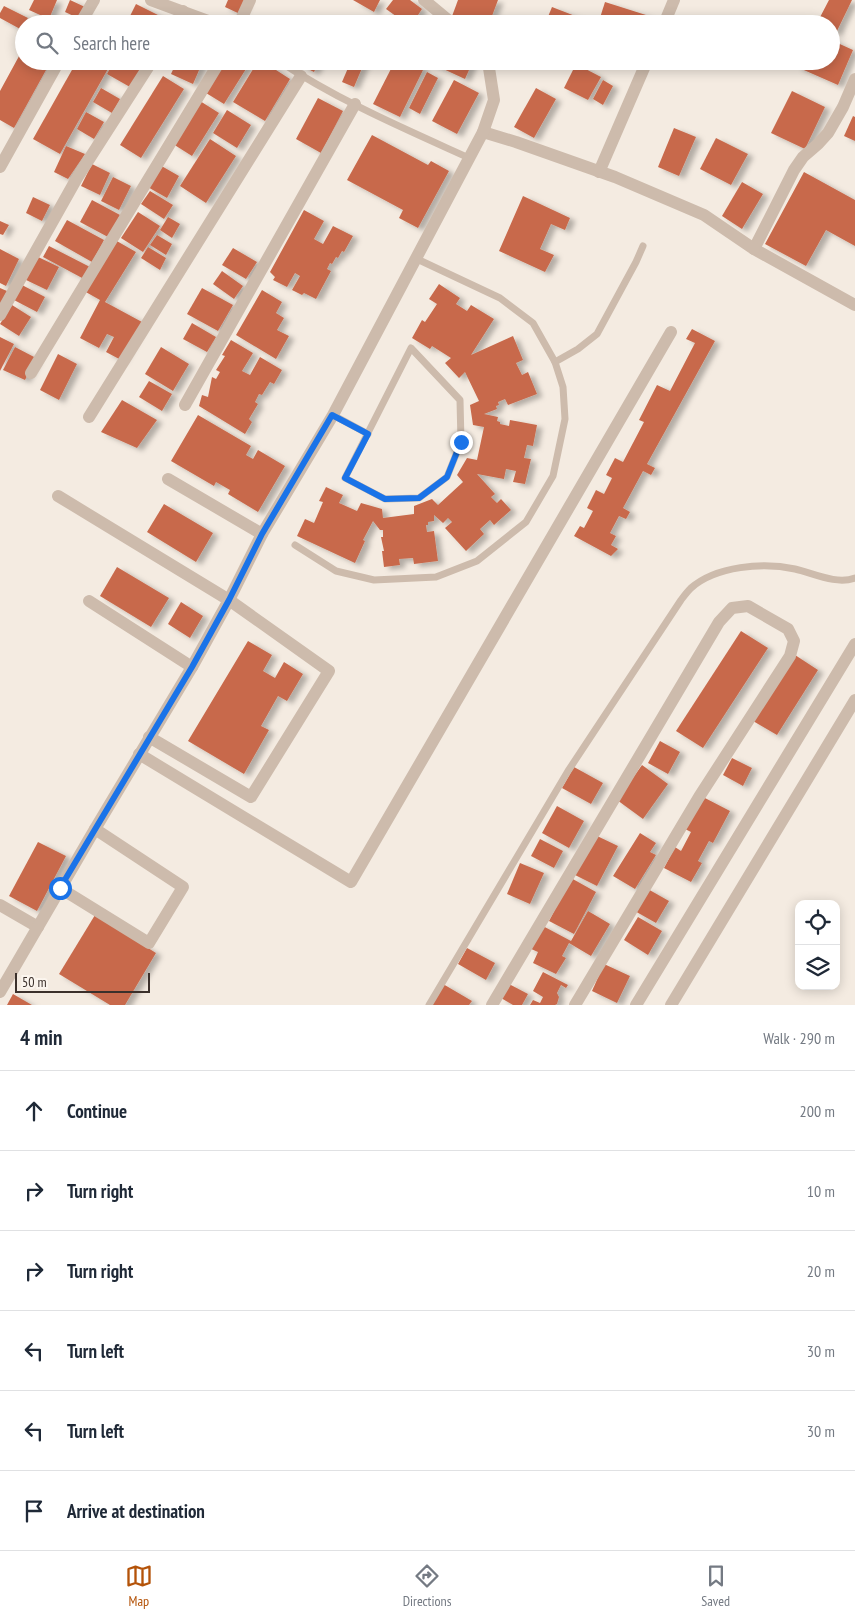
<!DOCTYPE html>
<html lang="en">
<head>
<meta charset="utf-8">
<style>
  :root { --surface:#fff; --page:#f2f2f3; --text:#1f2937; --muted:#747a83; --line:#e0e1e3; --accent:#b45309 }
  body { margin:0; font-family:"PT Sans Narrow",sans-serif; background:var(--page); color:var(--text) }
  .controls { position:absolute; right:15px; bottom:15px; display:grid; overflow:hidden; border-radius:10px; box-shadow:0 2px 12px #0003 }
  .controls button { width:45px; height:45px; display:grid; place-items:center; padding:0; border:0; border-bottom:1px solid var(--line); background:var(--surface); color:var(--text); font:25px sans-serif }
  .scale { position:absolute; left:15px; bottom:12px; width:135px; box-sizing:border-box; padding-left:5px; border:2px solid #3b302b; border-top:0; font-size:14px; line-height:18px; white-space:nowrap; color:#3b302b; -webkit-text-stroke:4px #fbf5ee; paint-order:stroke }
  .stop { position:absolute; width:15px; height:15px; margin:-11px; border:4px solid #1a73e8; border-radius:50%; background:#fff }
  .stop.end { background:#1a73e8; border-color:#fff; box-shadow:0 1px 5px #0008 }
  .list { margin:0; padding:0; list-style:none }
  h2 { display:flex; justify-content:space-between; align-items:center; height:65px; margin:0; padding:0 20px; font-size:21px }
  h2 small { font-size:16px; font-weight:400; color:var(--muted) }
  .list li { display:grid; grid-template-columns:32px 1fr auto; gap:15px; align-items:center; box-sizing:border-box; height:80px; padding:0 20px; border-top:1px solid var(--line) }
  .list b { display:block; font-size:19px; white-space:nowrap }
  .list em { font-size:16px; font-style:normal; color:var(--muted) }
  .icon { flex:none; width:28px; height:28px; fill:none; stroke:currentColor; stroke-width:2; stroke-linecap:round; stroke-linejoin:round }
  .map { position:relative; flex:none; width:855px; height:1005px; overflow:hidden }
  .search { position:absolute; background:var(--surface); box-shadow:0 2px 12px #0003; left:15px; right:15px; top:15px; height:55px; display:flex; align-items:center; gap:12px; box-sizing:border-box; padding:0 18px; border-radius:28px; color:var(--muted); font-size:19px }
  .sheet { height:545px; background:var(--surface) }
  nav { display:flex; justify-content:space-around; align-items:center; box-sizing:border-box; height:70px; border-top:1px solid var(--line); background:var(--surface); font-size:14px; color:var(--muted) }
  nav a { display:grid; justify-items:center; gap:2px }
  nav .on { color:var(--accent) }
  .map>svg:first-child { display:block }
  .building { fill:#c8694b; filter:url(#shadow) }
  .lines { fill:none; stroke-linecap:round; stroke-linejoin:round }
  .lane { stroke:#cdbbac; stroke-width:7 }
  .street { stroke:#cdbbac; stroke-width:12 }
  .route { stroke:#1a73e8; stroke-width:6 }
</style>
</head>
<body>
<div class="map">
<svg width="855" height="1005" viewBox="0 0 855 1005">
  <defs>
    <filter id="shadow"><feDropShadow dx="5.5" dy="3" stdDeviation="2.5" flood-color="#0004"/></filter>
  </defs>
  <rect width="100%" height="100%" fill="#f4ebe1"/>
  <g class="building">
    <polygon points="34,0 57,0 49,19 29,10"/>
    <polygon points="70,0 85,7 80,19 65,12"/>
    <polygon points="228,0 246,0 240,14 225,7"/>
    <polygon points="353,0 380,0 374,12"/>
    <polygon points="393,0 410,0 422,9 412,24 407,24 386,9"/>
    <polygon points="458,0 498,0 489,24 465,24 451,19"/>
    <polygon points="829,0 852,0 836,33 831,30 831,24 817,23"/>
    <polygon points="605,2 646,15 644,24 598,24"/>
    <polygon points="136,4 170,21 169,24 126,24"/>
    <polygon points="4,6 28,18 24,24 22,30 0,18 0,13"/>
    <polygon points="552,7 588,21 587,24 545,24"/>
    <polygon points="59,15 78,24 55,24"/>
    <polygon points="831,40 853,50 838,85 797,67 799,61 831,61"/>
    <polygon points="24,47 24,61 51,61 14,128 0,120 0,91"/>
    <polygon points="77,61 99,61 109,67 60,154 33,139"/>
    <polygon points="114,61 124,61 140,70 130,87 107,74"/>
    <polygon points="177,61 203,61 193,84 171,74"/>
    <polygon points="226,61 251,61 224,104 206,93"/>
    <polygon points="258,61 262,61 290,79 265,121 233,102"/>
    <polygon points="304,61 319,61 314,72 302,66"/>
    <polygon points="351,61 365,61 354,87 342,82"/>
    <polygon points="395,61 409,61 424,68 400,117 373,104"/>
    <polygon points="426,61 473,61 465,79"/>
    <polygon points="576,64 601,77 588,100 564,88"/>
    <polygon points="427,72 438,78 420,114 409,108"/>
    <polygon points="163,76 184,89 141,158 120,145"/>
    <polygon points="454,80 479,93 457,134 432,121"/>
    <polygon points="603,80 613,86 603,105 593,99"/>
    <polygon points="101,88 120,99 112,113 93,102"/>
    <polygon points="536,88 556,99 534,138 514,127"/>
    <polygon points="792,91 825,107 805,149 771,133"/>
    <polygon points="318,98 343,111 321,153 296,139"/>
    <polygon points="200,101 219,113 192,156 173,144"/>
    <polygon points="227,110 251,125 237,148 213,133"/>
    <polygon points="86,112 104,122 94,139 77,129"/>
    <polygon points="853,116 855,117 855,141 844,136"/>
    <polygon points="674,128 696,137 679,176 658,167"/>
    <polygon points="372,135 428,165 431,161 449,171 418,228 399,218 403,210 347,180"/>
    <polygon points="716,138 748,154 731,185 700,169"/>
    <polygon points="210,139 236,156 206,203 180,186"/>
    <polygon points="66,146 85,154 68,179 54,172"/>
    <polygon points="92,164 110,173 100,195 81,186"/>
    <polygon points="158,164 179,176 167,198 146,186"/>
    <polygon points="804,172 855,200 855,246 826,230 806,266 765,244"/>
    <polygon points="113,177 131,186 119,210 101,201"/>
    <polygon points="742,182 763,194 742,229 722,216"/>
    <polygon points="150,191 173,205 164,219 141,204"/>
    <polygon points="523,196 570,218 565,230 551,224 540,249 554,255 545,272 499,251"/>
    <polygon points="33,197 50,205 42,221 26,213"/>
    <polygon points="92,200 120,215 108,237 80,222"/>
    <polygon points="304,210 324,221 314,239 323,244 333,226 353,236 344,252 342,251 338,258 336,257 332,264 330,263 327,269 331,271 316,299 304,293 302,295 292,290 300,276 295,273 287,287 273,280 275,277 270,272"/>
    <polygon points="138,212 160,226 143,252 121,238"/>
    <polygon points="168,217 180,224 172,238 160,230"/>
    <polygon points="67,220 104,240 92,262 55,241"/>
    <polygon points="0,221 9,225 3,235 0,234"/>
    <polygon points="157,235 172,244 166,255 150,245"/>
    <polygon points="115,240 136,252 105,302 142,322 121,360 106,352 114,337 107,334 99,348 80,338 100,300 84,291"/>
    <polygon points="49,246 90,267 84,279 43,257"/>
    <polygon points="148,247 166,258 160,270 141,258"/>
    <polygon points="233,248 257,262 246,279 222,265"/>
    <polygon points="0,249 19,259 6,286 0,283"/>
    <polygon points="36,256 59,267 47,290 24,279"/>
    <polygon points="222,271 243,286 234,299 213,284"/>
    <polygon points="439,284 460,298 456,304 467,311 471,305 494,319 471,355 513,336 523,360 516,363 522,375 528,372 537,394 508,405 505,399 498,402 499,405 496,406 497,409 484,414 498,417 497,421 500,422 500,424 509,426 510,420 537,425 533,446 527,445 524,458 531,459 525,484 513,482 516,471 506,469 504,479 477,474 495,494 491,497 497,503 501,499 511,510 494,525 490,520 480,529 484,534 466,551 445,528 452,522 448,518 443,523 434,515 434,521 428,522 428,525 426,525 427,532 434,531 438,561 414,564 413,558 399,559 400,565 384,567 382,551 384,551 381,537 383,537 383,530 380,530 373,521 363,540 365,541 355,563 297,536 305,519 314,523 323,502 319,501 326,487 343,495 339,503 357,511 361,503 382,509 383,518 414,514 414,506 432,499 438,505 463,482 457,475 467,458 477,460 484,427 473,425 470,405 479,401 465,372 459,378 445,363 451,358 432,346 430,349 412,338 422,320 425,322 437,304 429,299"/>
    <polygon points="22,285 45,297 37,312 14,300"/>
    <polygon points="0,288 7,291 0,305"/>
    <polygon points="202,288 233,305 218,331 187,314"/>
    <polygon points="262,290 282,302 276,313 284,318 277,330 289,336 276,359 236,335"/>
    <polygon points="12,305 31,317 19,336 0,324"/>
    <polygon points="192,323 216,337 207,352 183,339"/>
    <polygon points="692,329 715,341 647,464 655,468 651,475 643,471 623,508 630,512 626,519 619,516 610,533 616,536 611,545 618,549 611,556 574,536 580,526 584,528 593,511 587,508 596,490 604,494 612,478 606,475 615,458 623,462 644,422 639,420 657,385 670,391 695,343 686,339"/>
    <polygon points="0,337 14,344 0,371"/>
    <polygon points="231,340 253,353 242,371 250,375 260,357 282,370 274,384 270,382 262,395 259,394 255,402 258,404 249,419 252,422 245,434 199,406 202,395 208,397 212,377 216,379 220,372 216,370 225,356 222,355"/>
    <polygon points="15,347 36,358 25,380 3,370"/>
    <polygon points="161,347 189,364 173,391 145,374"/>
    <polygon points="58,354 77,364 59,400 40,390"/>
    <polygon points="149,381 172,394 162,411 139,397"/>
    <polygon points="122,400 157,420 137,448 101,432"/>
    <polygon points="198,415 251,446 246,455 253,459 258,450 285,466 258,512 228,494 230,490 216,482 214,486 171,461"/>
    <polygon points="164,504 213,533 196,562 147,532"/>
    <polygon points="117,567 169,598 151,627 100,596"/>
    <polygon points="181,602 203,616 190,638 168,624"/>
    <polygon points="741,631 768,648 703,748 676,731"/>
    <polygon points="248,641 272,655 263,671 275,678 284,662 303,674 287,701 278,696 261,726 269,730 244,774 188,741"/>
    <polygon points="795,655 818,670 777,735 753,721"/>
    <polygon points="660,741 680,752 668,774 648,763"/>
    <polygon points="732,758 752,768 743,786 723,775"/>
    <polygon points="642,765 668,784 643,819 617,800"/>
    <polygon points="574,767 603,783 591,804 562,788"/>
    <polygon points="703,797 730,811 713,843 709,841 698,861 702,863 691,882 664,868 675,847 681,851 691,832 685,829"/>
    <polygon points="557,806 584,821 569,848 542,833"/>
    <polygon points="640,833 656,843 650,852 656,855 635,889 613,876"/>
    <polygon points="595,835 618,846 597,886 575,875"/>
    <polygon points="540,839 563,851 554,868 531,856"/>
    <polygon points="38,842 66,856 37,911 9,896"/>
    <polygon points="520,863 544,873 530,904 507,894"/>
    <polygon points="571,878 596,892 574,934 549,921"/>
    <polygon points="646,888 669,901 656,923 633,910"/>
    <polygon points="588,911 610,924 591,956 569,943 562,956 566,958 556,974 533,963 538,952 529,948 541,925 571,941"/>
    <polygon points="95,915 156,953 125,1005 110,1005 59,974"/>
    <polygon points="638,917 662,931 648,955 624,940"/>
    <polygon points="467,948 495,963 486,980 458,964"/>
    <polygon points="604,964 630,976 617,1003 592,991"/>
    <polygon points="543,972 568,985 566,988 561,985 557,993 559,997 557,1004 555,1005 530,1005 533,1000 540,1003 543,997 533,991"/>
    <polygon points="443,984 472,1001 469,1005 431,1005"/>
    <polygon points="509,984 528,994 522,1005 513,1005 501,998"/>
    <polygon points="13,994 32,1005 7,1005"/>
  </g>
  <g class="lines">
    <g class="lane">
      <path d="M279 61C337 100 405 129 469 158"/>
      <polygon points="411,348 460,400 461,442 447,477 419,498 385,499 345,478"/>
      <polyline points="555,362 578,349 597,334 636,262 643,246"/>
      <polyline points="333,415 368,434"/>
      <polyline points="295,545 336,571 374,580 436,577 477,561 526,522 553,476 565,419 563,387 555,362 533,323 500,298 417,259"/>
      <path d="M429 1005 568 771 681 600C684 596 687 592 691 588 716 566 763 562 795 569 813 573 836 585 855 578"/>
    </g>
    <g class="street">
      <polyline points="151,0 216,24"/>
      <polyline points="424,0 453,24"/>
      <polyline points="80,24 94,0"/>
      <polyline points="175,24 183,11"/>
      <polyline points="239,24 250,0"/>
      <polyline points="664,24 674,0"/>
      <polyline points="855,79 843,107 828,133 818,144 803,157 794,170 754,249 855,305"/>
      <polyline points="483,132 516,142 615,177 704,215 754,249"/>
      <polyline points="0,167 59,61"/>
      <polyline points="599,172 647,61"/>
      <polyline points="0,315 77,178 152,61"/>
      <polyline points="31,373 220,61"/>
      <polyline points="185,405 355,104"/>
      <polyline points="89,417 301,76"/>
      <polyline points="168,479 262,534"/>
      <polyline points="58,496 229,600 329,671 251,797 149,737"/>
      <polyline points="89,601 192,667"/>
      <polyline points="139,754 351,882 671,332"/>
      <polyline points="60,888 149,943 183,887 95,829"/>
      <polyline points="0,905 38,927"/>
      <polyline points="0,992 95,829 192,667 229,600 262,534 333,415 483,132 494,100 489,68 484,61"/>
      <polyline points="492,1005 719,622 732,608 748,606 788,629 794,641 790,656 699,797 575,1005"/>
      <polyline points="636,1005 855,644"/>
      <polyline points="671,1005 855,700"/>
    </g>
  </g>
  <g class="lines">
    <polyline class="route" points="60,888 192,667 229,600 262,534 332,415 368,434 345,478 385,499 419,498 447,477 461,442"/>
  </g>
</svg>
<div class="controls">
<button><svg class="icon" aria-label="locate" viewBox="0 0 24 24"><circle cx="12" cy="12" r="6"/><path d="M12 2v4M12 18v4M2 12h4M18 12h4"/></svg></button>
<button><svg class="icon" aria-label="layers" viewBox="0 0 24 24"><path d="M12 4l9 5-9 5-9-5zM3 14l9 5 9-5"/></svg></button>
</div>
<div class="scale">50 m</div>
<div class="stop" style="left:60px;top:888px"></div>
<div class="stop end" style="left:461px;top:442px"></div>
<div class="search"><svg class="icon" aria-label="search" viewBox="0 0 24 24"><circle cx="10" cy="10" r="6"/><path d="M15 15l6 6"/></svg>Search here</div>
</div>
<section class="sheet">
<h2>4 min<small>Walk · 290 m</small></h2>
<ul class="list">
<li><svg class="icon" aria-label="ahead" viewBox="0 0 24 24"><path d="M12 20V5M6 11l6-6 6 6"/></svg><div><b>Continue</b></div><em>200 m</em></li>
<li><svg class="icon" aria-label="right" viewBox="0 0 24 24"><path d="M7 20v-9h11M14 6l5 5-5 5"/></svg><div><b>Turn right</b></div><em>10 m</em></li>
<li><svg class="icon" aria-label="right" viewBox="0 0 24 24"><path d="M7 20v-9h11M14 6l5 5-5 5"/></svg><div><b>Turn right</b></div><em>20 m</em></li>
<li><svg class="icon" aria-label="left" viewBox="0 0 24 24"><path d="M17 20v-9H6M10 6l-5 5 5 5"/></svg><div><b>Turn left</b></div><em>30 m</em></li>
<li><svg class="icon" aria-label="left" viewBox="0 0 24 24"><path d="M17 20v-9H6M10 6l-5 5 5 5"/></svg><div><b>Turn left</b></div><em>30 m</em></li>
<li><svg class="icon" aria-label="arrive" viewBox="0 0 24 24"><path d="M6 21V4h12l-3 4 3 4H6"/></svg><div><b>Arrive at destination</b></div></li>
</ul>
</section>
<nav>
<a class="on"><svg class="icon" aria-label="map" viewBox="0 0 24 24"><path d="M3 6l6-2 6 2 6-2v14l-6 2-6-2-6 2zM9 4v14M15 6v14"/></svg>Map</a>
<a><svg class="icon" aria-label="directions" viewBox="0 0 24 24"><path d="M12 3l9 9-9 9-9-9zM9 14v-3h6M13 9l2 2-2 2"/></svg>Directions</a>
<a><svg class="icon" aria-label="saved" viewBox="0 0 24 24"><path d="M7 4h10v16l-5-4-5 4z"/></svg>Saved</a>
</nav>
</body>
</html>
